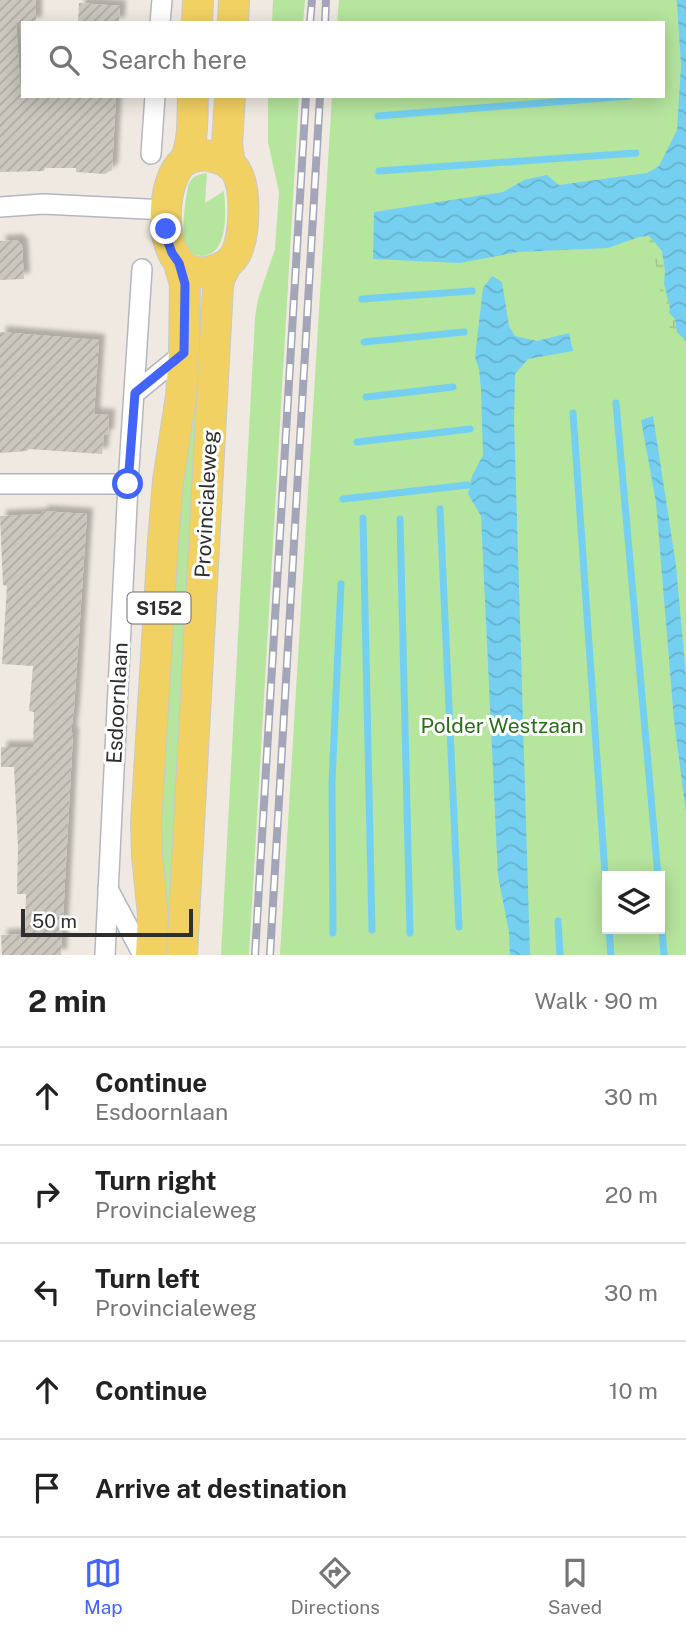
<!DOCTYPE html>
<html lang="en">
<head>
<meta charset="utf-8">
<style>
  :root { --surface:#fff; --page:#f2f2f2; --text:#222; --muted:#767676; --line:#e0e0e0; --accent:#4264fb }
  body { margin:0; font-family:"Public Sans",sans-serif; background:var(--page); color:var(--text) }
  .controls { position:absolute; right:21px; bottom:21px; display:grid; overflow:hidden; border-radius:0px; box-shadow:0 4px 18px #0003 }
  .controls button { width:63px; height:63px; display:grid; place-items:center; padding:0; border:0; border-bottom:2px solid var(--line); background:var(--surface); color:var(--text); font:35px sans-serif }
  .scale { position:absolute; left:21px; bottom:18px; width:172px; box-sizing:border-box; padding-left:7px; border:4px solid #2e2e2e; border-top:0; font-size:19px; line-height:24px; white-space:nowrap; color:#2e2e2e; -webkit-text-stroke:5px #fff; paint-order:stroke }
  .stop { position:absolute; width:21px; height:21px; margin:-16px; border:5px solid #4264fb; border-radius:50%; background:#fff }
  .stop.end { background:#4264fb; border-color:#fff; box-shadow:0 2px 7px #0008 }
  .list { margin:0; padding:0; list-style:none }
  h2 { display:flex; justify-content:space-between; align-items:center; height:91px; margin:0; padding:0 28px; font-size:30px }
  h2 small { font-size:23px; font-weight:400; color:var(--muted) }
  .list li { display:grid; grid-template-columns:46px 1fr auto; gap:21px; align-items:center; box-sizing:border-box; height:98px; padding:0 28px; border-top:2px solid var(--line) }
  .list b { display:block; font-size:26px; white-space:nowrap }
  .list p { margin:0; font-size:23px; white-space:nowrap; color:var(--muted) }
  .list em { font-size:23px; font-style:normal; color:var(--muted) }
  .icon { flex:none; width:38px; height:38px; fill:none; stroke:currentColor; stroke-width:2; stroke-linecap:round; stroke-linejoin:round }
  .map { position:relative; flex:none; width:686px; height:955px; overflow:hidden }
  .search { position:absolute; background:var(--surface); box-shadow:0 4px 18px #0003; left:21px; right:21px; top:21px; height:77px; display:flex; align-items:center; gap:18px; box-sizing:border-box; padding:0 24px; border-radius:0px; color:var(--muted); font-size:26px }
  .sheet { height:581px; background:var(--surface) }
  nav { display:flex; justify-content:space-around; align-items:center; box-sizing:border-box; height:98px; border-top:2px solid var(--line); background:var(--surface); font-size:19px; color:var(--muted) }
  nav a { display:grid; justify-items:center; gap:4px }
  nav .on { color:var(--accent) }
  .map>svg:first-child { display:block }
  .grass { fill:#b6e59e; fill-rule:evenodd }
  .wetland { fill:url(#wetland-marsh) }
  .water { fill:url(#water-waves) }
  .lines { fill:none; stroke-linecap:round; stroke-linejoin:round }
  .stream { stroke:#75cff0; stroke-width:7 }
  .building { fill:url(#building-hatch); filter:url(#shadow) }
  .street-casing { stroke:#b4b7c1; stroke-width:22 }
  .primary-casing { stroke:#c9c9c9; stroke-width:32 }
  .street { stroke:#fff; stroke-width:19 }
  .primary { stroke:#f2d163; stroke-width:30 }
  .rail-casing { stroke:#a3a6b8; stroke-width:8 }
  .rail { stroke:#fff; stroke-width:5; stroke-dasharray:16; stroke-linecap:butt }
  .route { stroke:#4264fb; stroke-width:9 }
  .labels { text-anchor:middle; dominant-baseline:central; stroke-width:6; stroke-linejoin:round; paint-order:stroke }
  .shield { fill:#fff; stroke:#6d6d6d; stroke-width:2 }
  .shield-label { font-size:19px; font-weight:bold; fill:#2e2e2e }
  .street-label { font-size:21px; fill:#2e2e2e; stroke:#fff }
  .park-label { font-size:21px; fill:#2c6e1b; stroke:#fff }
</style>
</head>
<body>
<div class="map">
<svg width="686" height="955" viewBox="0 0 686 955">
  <defs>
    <pattern id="wetland-marsh" width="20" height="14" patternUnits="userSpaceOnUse" patternTransform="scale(1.75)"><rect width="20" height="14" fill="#b6e59e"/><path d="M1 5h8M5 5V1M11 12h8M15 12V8" fill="none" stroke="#9dc588"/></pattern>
    <pattern id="water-waves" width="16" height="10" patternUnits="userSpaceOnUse" patternTransform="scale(1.75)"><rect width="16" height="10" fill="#75cff0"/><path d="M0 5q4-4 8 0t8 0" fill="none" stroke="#66b2ce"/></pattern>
    <pattern id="building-hatch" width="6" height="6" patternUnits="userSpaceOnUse" patternTransform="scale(1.75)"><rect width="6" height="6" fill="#cbc7bf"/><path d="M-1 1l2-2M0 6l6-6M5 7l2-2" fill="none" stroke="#afaba4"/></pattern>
    <filter id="shadow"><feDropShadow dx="6" dy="-6" stdDeviation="2" flood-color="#0004"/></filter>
  </defs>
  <rect width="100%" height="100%" fill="#efe9e1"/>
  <g class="grass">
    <polygon points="273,0 305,0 303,23 272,23"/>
    <path d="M339 0H686V955H280L332 96H663V23H337ZM607 876H660V929H607Z"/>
    <polygon points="268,96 299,96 249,955 221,955 255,318 258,299 275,249 279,192 268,142"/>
    <path d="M207 173 205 203 224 191C226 210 229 255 202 256 196 256 191 253 188 248 187 248 184 239 184 238 182 230 186 191 189 183 193 176 199 174 207 173Z"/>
    <polygon points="192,308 207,309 173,955 158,955 152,827"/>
  </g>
  <polygon class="wetland" points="649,236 662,251 665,271 664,284 670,308 675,319 677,332 686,341 686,349 669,326 658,282 655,258 639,237"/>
  <g class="water">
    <polygon points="676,0 686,0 686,341 677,332 675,319 669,313 670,308 664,284 665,271 662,251 649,236 639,237 608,248 518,252 460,263 373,259 374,212 503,192 524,180 547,175 559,185 647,173 659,166 677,130 681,66 677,2"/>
    <polygon points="492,276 502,282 509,326 515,336 537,341 569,333 573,351 528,359 515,374 514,420 530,955 510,955 509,932 498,876 481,516 468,494 472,476 483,455 481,390 479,369 475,357 483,288"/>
    <polygon points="653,416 676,565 686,677 686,813 674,720 656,502 641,420"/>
  </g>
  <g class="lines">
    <g class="stream">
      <polyline points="378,116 629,96"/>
      <polyline points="379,171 636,153"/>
      <polyline points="362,299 472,291"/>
      <polyline points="364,342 464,332"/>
      <polyline points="366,397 453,387"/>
      <polyline points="616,403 658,876"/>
      <polyline points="573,413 607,903"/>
      <polyline points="357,442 470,429"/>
      <polyline points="343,499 468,485"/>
      <polyline points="440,509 459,927"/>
      <polyline points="363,518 372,930"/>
      <polyline points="400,519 410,933"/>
      <polyline points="660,902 664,955"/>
      <polyline points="558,921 560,955"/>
      <polyline points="609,929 611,955"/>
      <polyline points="333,933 332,782 341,584"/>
    </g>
  </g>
  <g class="building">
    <polygon points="0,0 36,0 36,23 16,23 21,98 116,96 112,170 105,174 76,172 76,168 45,168 44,171 0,172"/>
    <polygon points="79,3 120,6 119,23 78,23"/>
    <polygon points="17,240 22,245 24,279 0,280 0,241"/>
    <polygon points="0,332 99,340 94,414 109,415 108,435 104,435 102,454 29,449 27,451 0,453"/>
    <polygon points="42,511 87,514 74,709 71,732 73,734 61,955 2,955 1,935 25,934 26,894 17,894 18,847 14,767 1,767 1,747 33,747 34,712 29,711 33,666 2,664 7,586 3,585 0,516 42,514"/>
  </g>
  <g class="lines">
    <g class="street-casing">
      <g id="street">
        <polyline points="160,23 162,0"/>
        <polyline points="151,154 155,96"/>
        <polyline points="0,207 43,204 167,210"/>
        <polyline points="135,393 184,353"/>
        <polyline points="0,484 128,484"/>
        <polyline points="108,889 143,955"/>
        <polyline points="105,955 128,484 142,269"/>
      </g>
    </g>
    <g class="primary-casing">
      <g id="primary">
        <polyline points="197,23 198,0"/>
        <polyline points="233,23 234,0"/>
        <polyline points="230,96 227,144 230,165"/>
        <path d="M204 155C215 157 230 160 236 171 247 189 245 238 235 255 228 267 210 274 197 272 157 266 160 188 180 165 186 158 195 156 204 155Z"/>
        <path d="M185 160C194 141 192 117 193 96"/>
        <polyline points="151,955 153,915 147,856 146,823 163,541 168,481 181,396 184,353 185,284 179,263"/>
        <polyline points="182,955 218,286 220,277 226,265"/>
      </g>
    </g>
    <use href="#street" class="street"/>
    <use href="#primary" class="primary"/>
    <g class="rail-casing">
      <g id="rail">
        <polyline points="310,23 312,0"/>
        <polyline points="325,23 326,0"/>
        <polyline points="255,955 306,96"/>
        <polyline points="270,955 320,96"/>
      </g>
    </g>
    <use href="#rail" class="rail"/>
  </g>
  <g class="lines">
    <polyline class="route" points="128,484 135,393 184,353 185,284 179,263 172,253 168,242 166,229"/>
  </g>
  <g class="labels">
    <rect class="shield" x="127.5" y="592.5" width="63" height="31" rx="5"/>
    <g class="shield-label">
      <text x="159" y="608">S152</text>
    </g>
    <g class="street-label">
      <text transform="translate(206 504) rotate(-87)">Provincialeweg</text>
      <text transform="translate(117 703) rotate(-87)">Esdoornlaan</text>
    </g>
    <g class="park-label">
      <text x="502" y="725">Polder Westzaan</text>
    </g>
  </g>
</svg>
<div class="controls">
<button><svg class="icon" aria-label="layers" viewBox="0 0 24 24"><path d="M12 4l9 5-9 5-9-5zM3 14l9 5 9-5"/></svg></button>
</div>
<div class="scale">50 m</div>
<div class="stop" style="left:128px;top:484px"></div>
<div class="stop end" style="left:166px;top:229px"></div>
<div class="search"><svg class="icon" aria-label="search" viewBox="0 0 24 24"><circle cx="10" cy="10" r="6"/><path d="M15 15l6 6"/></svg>Search here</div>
</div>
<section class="sheet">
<h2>2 min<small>Walk · 90 m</small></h2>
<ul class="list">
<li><svg class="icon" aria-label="ahead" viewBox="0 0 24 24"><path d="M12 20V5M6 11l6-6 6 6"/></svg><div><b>Continue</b><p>Esdoornlaan</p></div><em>30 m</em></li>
<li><svg class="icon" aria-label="right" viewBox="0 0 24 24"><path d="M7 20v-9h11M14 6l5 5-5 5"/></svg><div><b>Turn right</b><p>Provincialeweg</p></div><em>20 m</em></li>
<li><svg class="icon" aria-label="left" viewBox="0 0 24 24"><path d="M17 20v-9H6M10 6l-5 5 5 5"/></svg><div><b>Turn left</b><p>Provincialeweg</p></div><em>30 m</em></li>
<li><svg class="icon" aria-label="ahead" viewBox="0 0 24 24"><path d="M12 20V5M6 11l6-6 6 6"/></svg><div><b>Continue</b></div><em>10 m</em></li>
<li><svg class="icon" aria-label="arrive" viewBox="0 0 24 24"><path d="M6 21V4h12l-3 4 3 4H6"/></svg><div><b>Arrive at destination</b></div></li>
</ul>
</section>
<nav>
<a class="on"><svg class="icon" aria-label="map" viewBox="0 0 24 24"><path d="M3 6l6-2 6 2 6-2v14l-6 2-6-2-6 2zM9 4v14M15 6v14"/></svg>Map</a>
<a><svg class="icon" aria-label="directions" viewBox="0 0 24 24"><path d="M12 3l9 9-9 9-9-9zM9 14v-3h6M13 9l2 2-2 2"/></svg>Directions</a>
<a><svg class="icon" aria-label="saved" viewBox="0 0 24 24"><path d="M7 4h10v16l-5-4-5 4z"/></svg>Saved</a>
</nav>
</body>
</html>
